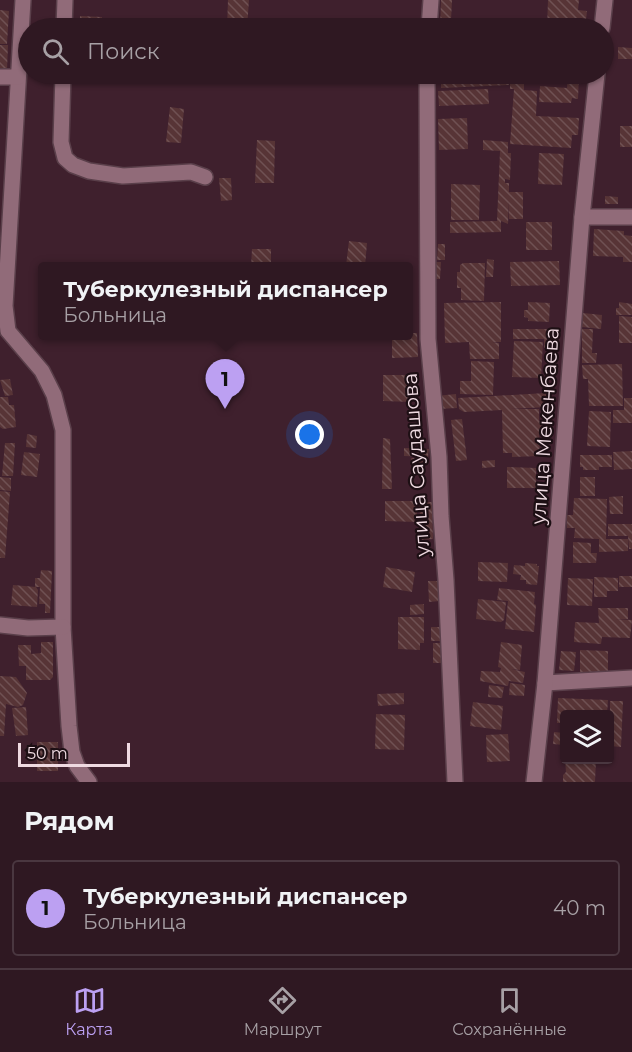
<!DOCTYPE html>
<html lang="ru">
<head>
<meta charset="utf-8">
<style>
  :root { --surface:#2f1822; --page:#37212a; --text:#f1f3f6; --muted:#a7a0a5; --line:#4a3740; --accent:#bca0f2 }
  body { margin:0; font-family:Montserrat,sans-serif; background:var(--page); color:var(--text) }
  .controls { position:absolute; right:18px; bottom:18px; display:grid; overflow:hidden; border-radius:6px; box-shadow:0 2px 4px #0004 }
  .controls button { width:54px; height:54px; display:grid; place-items:center; padding:0; border:0; border-bottom:2px solid var(--line); background:var(--surface); color:var(--text); font:30px sans-serif }
  .scale { position:absolute; left:18px; bottom:15px; width:112px; box-sizing:border-box; padding-left:6px; border:3px solid #efdae1; border-top:0; font-size:16px; line-height:21px; white-space:nowrap; color:#efdae1; -webkit-text-stroke:4px #1d0f14; paint-order:stroke }
  .you { position:absolute; left:310px; top:435px; width:21px; height:21px; margin:-15px; border:4px solid #fff; border-radius:50%; background:#1a73e8; box-shadow:0 0 0 9px #1a73e833 }
  .badge { display:grid; place-items:center; width:39px; height:39px; border-radius:50%; background:var(--accent); color:#111; font-size:20px; font-weight:700 }
  .pin { position:absolute; translate:-50% -50px; filter:drop-shadow(0 2px 3px #0008) }
  .pin::after { content:''; position:absolute; top:32px; width:21px; height:18px; background:inherit; clip-path:polygon(0 0,100% 0,50% 100%) }
  .popup { position:absolute; left:38px; top:262px; width:375px; height:78px; box-sizing:border-box; display:grid; place-content:center; border-radius:6px; background:var(--surface); filter:drop-shadow(0 2px 4px #0005); font-size:20px; white-space:nowrap; color:var(--muted) }
  .popup b { font-size:22px; color:var(--text) }
  .popup::after { content:''; position:absolute; left:50%; top:100%; margin-left:-12px; border:12px solid transparent; border-top-color:var(--surface) }
  .list { margin:0; padding:0; list-style:none }
  h2 { display:flex; justify-content:space-between; align-items:center; height:78px; margin:0; padding:0 24px; font-size:26px }
  h2 small { font-size:20px; font-weight:400; color:var(--muted) }
  .list li { display:grid; grid-template-columns:39px 1fr auto; gap:18px; align-items:center; box-sizing:border-box; height:96px; margin:0 12px 12px; padding:0 12px; border:2px solid var(--line); border-radius:6px }
  .list b { display:block; font-size:22px; white-space:nowrap }
  .list p { margin:0; font-size:20px; white-space:nowrap; color:var(--muted) }
  .list em { font-size:20px; font-style:normal; color:var(--muted) }
  .icon { flex:none; width:33px; height:33px; fill:none; stroke:currentColor; stroke-width:2; stroke-linecap:round; stroke-linejoin:round }
  .map { position:relative; flex:none; width:632px; height:782px; overflow:hidden }
  .search { position:absolute; background:var(--surface); box-shadow:0 2px 4px #0004; left:18px; right:18px; top:18px; height:66px; display:flex; align-items:center; gap:15px; box-sizing:border-box; padding:0 21px; border-radius:33px; color:var(--muted); font-size:22px }
  .sheet { height:186px; background:var(--surface) }
  nav { display:flex; justify-content:space-around; align-items:center; box-sizing:border-box; height:84px; border-top:2px solid var(--line); background:var(--surface); font-size:16px; color:var(--muted) }
  nav a { display:grid; justify-items:center; gap:3px }
  nav .on { color:var(--accent) }
  .map>svg:first-child { display:block }
  .building { fill:url(#building-back-hatch) }
  .lines { fill:none; stroke-linecap:round; stroke-linejoin:round }
  .minor-casing { stroke:#5a3f4a; stroke-width:18 }
  .minor { stroke:#916b79; stroke-width:15 }
  .labels { text-anchor:middle; dominant-baseline:central; stroke-width:4.5; stroke-linejoin:round; paint-order:stroke }
  .street-label { font-size:20px; fill:#efdae1; stroke:#1d0f14 }
</style>
</head>
<body>
<div class="map">
<svg width="632" height="782" viewBox="0 0 632 782">
  <defs>
    <pattern id="building-back-hatch" width="6" height="6" patternUnits="userSpaceOnUse" patternTransform="scale(1.5)"><rect width="6" height="6" fill="#573436"/><path d="M-1 5l2 2M0 0l6 6M5-1l2 2" fill="none" stroke="#6f5153"/></pattern>
  </defs>
  <rect width="100%" height="100%" fill="#3f202d"/>
  <g class="building">
    <polygon points="228,0 249,0 247,28 227,28"/>
    <polygon points="441,0 452,0 451,21 475,22 475,28 440,28"/>
    <polygon points="548,0 579,0 578,10 587,11 586,20 578,20 577,28 547,28"/>
    <polygon points="0,10 9,11 7,44 0,44"/>
    <polygon points="80,16 102,17 101,28 80,28"/>
    <polygon points="0,45 8,45 7,70 0,70"/>
    <polygon points="618,47 632,48 632,59 618,59"/>
    <polygon points="96,74 245,74 244,84 96,75"/>
    <polygon points="441,74 459,74 459,79 509,78 509,85 441,88"/>
    <polygon points="568,74 579,75 578,99 572,98 571,103 539,102 540,86 567,88"/>
    <polygon points="510,77 524,77 524,90 537,91 536,116 579,118 578,135 572,135 571,148 510,144 514,89 510,89"/>
    <polygon points="488,89 489,104 439,106 438,91"/>
    <polygon points="170,107 184,109 181,143 166,142"/>
    <polygon points="467,118 468,149 439,150 438,119"/>
    <rect x="620" y="126" width="12" height="21"/>
    <polygon points="257,140 275,141 274,183 255,183"/>
    <polygon points="483,140 508,142 508,153 511,153 510,180 505,179 505,183 509,183 509,192 523,192 523,219 509,219 509,201 508,224 501,221 501,232 450,233 450,222 497,221 500,151 483,150"/>
    <polygon points="539,153 564,154 562,185 538,184"/>
    <polygon points="219,178 231,178 232,200 221,201"/>
    <polygon points="451,184 480,185 479,220 451,220"/>
    <polygon points="605,196 618,197 618,204 605,204"/>
    <rect x="526" y="222" width="26" height="28"/>
    <polygon points="594,229 624,231 624,235 632,236 632,262 623,262 623,257 593,256"/>
    <polygon points="349,241 367,243 365,266 346,266"/>
    <polygon points="438,244 445,244 445,260 437,260"/>
    <polygon points="252,249 271,249 271,266 251,266"/>
    <polygon points="487,259 494,260 493,277 486,277"/>
    <polygon points="559,261 560,285 511,286 510,262"/>
    <polygon points="432,262 441,262 440,279 432,279"/>
    <polygon points="463,263 485,263 484,301 461,300 461,288 457,288 457,272 460,272 460,265"/>
    <polygon points="501,302 501,342 492,342 499,343 499,359 470,359 469,342 445,343 444,303"/>
    <polygon points="528,302 550,303 549,322 528,321 528,318 524,317 524,310 528,310"/>
    <polygon points="619,302 632,304 632,315 616,315 616,308 619,308"/>
    <polygon points="583,313 602,315 601,329 582,327"/>
    <polygon points="619,316 632,317 632,343 619,343"/>
    <rect x="513" y="329" width="35" height="10"/>
    <polygon points="582,329 593,329 592,353 597,353 596,363 582,363"/>
    <polygon points="408,333 417,333 418,357 392,358 392,336 408,336"/>
    <polygon points="551,335 558,335 556,373 546,372 548,348 544,348 544,339 551,340"/>
    <polygon points="514,341 543,342 541,378 512,377"/>
    <polygon points="471,361 494,362 493,395 460,394 460,381 471,381"/>
    <polygon points="622,364 623,406 589,406 588,379 583,379 582,365"/>
    <polygon points="383,375 411,375 411,402 383,401"/>
    <polygon points="10,379 13,395 5,396 0,380"/>
    <polygon points="546,393 547,407 511,409 539,409 539,421 549,420 549,431 539,432 540,456 512,457 512,453 503,453 502,410 464,412 459,409 458,398"/>
    <polygon points="456,394 457,408 438,409 436,396"/>
    <polygon points="0,397 8,397 9,405 14,405 16,427 3,429 0,427"/>
    <polygon points="624,398 632,398 632,423 613,423 613,410 624,410"/>
    <polygon points="589,411 611,412 610,447 587,446"/>
    <polygon points="462,419 467,460 456,461 451,420"/>
    <polygon points="27,434 37,436 36,448 26,447"/>
    <polygon points="383,438 390,439 392,489 382,489"/>
    <polygon points="5,443 15,443 13,476 2,476"/>
    <polygon points="404,448 429,449 428,457 404,456"/>
    <polygon points="632,451 632,469 614,470 613,452"/>
    <polygon points="24,452 40,454 37,477 21,475"/>
    <polygon points="580,455 612,455 612,467 599,467 599,470 583,470 583,467 580,467"/>
    <polygon points="411,458 427,458 427,464 411,465"/>
    <polygon points="495,460 495,467 482,468 482,461"/>
    <polygon points="507,467 536,468 536,488 507,488"/>
    <polygon points="0,477 11,478 11,491 0,490"/>
    <rect x="580" y="477" width="15" height="19"/>
    <polygon points="0,491 10,492 5,558 0,558"/>
    <polygon points="623,496 623,514 610,514 609,497"/>
    <polygon points="574,498 607,499 606,539 628,539 628,551 599,552 599,539 574,538 575,528 567,528 567,515 573,515"/>
    <polygon points="385,501 417,501 417,522 385,521"/>
    <polygon points="419,502 432,502 433,539 422,540"/>
    <polygon points="608,524 632,524 632,549 629,549 628,536 608,536"/>
    <polygon points="573,542 591,543 591,553 597,553 596,563 573,563"/>
    <polygon points="478,562 508,563 507,582 478,581"/>
    <polygon points="525,563 537,564 537,566 539,566 537,585 526,584 526,580 520,580 521,575 513,574 514,565 525,566"/>
    <polygon points="386,567 415,572 412,592 383,587"/>
    <polygon points="41,570 52,571 50,613 45,613 45,604 39,604 40,587 35,587 35,578 40,578"/>
    <rect x="619" y="576" width="13" height="11"/>
    <polygon points="594,577 618,578 618,591 607,591 607,597 594,597"/>
    <polygon points="568,578 593,579 592,606 567,605"/>
    <polygon points="428,581 439,581 440,601 429,602"/>
    <polygon points="13,585 36,587 38,590 37,607 11,605"/>
    <polygon points="499,588 535,592 534,604 536,605 534,632 505,629 508,601 497,600"/>
    <polygon points="478,599 506,602 504,620 501,622 476,619"/>
    <polygon points="424,604 424,614 410,615 410,605"/>
    <polygon points="598,608 628,608 628,619 615,619 632,620 630,638 602,637 601,644 574,642 575,622 599,623"/>
    <polygon points="398,617 424,617 424,643 420,643 420,650 398,649"/>
    <polygon points="431,627 442,627 443,641 431,641"/>
    <polygon points="41,642 53,642 53,677 50,680 26,680 26,666 19,666 18,645 31,645 31,654 41,653"/>
    <polygon points="501,642 522,645 520,670 511,669 525,672 523,683 509,681 508,686 480,681 481,671 500,672 501,668 498,667"/>
    <rect x="433" y="643" width="10" height="20"/>
    <polygon points="580,650 608,651 608,672 580,672"/>
    <polygon points="561,651 576,652 574,671 559,670"/>
    <polygon points="0,676 16,677 27,693 23,705 18,707 6,704 4,736 0,736"/>
    <polygon points="510,683 525,685 524,696 509,695"/>
    <polygon points="489,685 504,687 502,698 488,697"/>
    <polygon points="404,693 404,704 378,706 377,694"/>
    <polygon points="558,698 608,700 607,714 578,714 578,705 578,714 564,714 564,723 557,723"/>
    <polygon points="610,701 623,701 621,747 610,746"/>
    <polygon points="473,702 503,706 501,730 470,726"/>
    <polygon points="26,707 28,735 16,736 12,708"/>
    <polygon points="376,714 405,715 404,750 375,749"/>
    <polygon points="554,732 564,733 564,745 553,744"/>
    <polygon points="508,734 510,761 487,762 486,735"/>
    <rect x="37" y="742" width="21" height="29"/>
    <polygon points="565,760 596,760 595,782 563,782 563,775 566,772"/>
  </g>
  <g class="lines">
    <g class="minor-casing">
      <g id="minor">
        <polyline points="23,0 5,306 8,331 42,371 54,395 63,430 63,627 69,726 72,752 77,766 89,782"/>
        <polyline points="64,28 65,0"/>
        <polyline points="429,28 431,0"/>
        <polyline points="602,28 605,0"/>
        <polyline points="63,74 61,142 65,158 73,165 89,171 123,176 191,172 205,177"/>
        <polyline points="427,74 428,339 439,457 441,516 446,580 455,782"/>
        <polyline points="0,77 18,77"/>
        <polyline points="582,217 632,217"/>
        <polyline points="0,625 28,628 63,627"/>
        <polyline points="545,683 632,678"/>
        <polyline points="534,782 545,683 582,217 597,74"/>
      </g>
    </g>
    <use href="#minor" class="minor"/>
  </g>
  <g class="labels">
    <g class="street-label">
      <text transform="translate(545 426) rotate(-86)">улица Мекенбаева</text>
      <text transform="translate(416 465) rotate(-94)">улица Саудашова</text>
    </g>
  </g>
</svg>
<div class="controls">
<button><svg class="icon" aria-label="layers" viewBox="0 0 24 24"><path d="M12 4l9 5-9 5-9-5zM3 14l9 5 9-5"/></svg></button>
</div>
<div class="scale">50 m</div>
<div class="you"></div>
<div class="pin badge" style="left:225px;top:409px">1</div>
<div class="popup"><b>Туберкулезный диспансер</b>Больница</div>
<div class="search"><svg class="icon" aria-label="search" viewBox="0 0 24 24"><circle cx="10" cy="10" r="6"/><path d="M15 15l6 6"/></svg>Поиск</div>
</div>
<section class="sheet">
<h2>Рядом<small></small></h2>
<ul class="list">
<li><span class="badge">1</span><div><b>Туберкулезный диспансер</b><p>Больница</p></div><em>40 m</em></li>
</ul>
</section>
<nav>
<a class="on"><svg class="icon" aria-label="map" viewBox="0 0 24 24"><path d="M3 6l6-2 6 2 6-2v14l-6 2-6-2-6 2zM9 4v14M15 6v14"/></svg>Карта</a>
<a><svg class="icon" aria-label="directions" viewBox="0 0 24 24"><path d="M12 3l9 9-9 9-9-9zM9 14v-3h6M13 9l2 2-2 2"/></svg>Маршрут</a>
<a><svg class="icon" aria-label="saved" viewBox="0 0 24 24"><path d="M7 4h10v16l-5-4-5 4z"/></svg>Сохранённые</a>
</nav>
</body>
</html>
